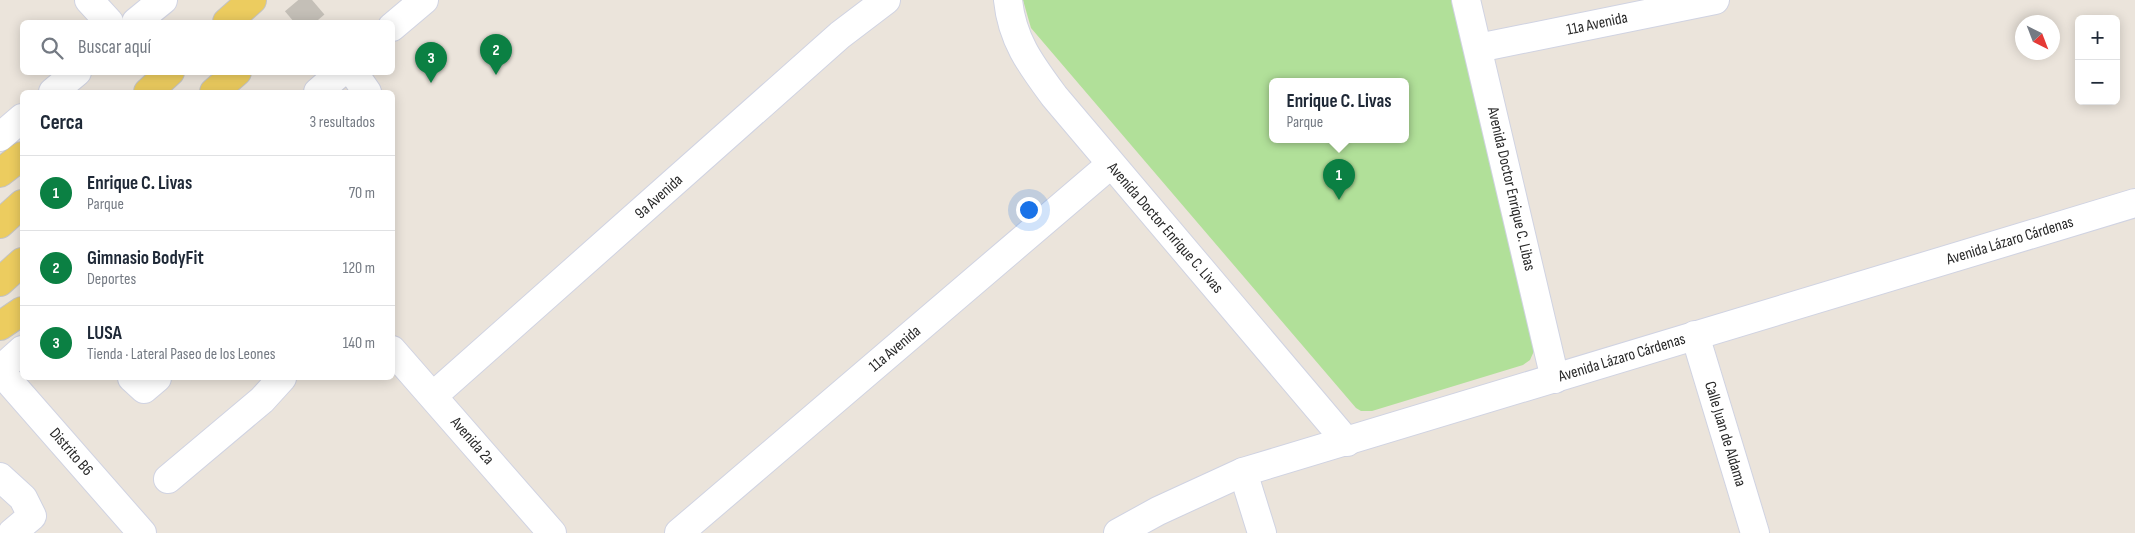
<!DOCTYPE html>
<html lang="es">
<head>
<meta charset="utf-8">
<style>
  :root { --surface:#fff; --page:#f6f6f7; --text:#1f2937; --muted:#747a83; --line:#e0e1e3; --accent:#0b8043 }
  body { margin:0; font-family:"Sofia Sans Condensed",sans-serif; background:var(--page); color:var(--text) }
  .controls { position:absolute; right:15px; top:15px; display:grid; overflow:hidden; border-radius:8px; box-shadow:0 2px 12px #0003 }
  .controls button { width:45px; height:45px; display:grid; place-items:center; padding:0; border:0; border-bottom:1px solid var(--line); background:var(--surface); color:var(--text); font:25px sans-serif }
  .compass { position:absolute; left:2015px; top:15px; width:45px; height:45px; border-radius:50%; background:var(--surface); box-shadow:0 2px 12px #0003; rotate:138deg }
  .you { position:absolute; left:1028px; top:209px; width:18px; height:18px; margin:-12px; border:4px solid #fff; border-radius:50%; background:#1a73e8; box-shadow:0 0 0 8px #1a73e833 }
  .badge { display:grid; place-items:center; width:32px; height:32px; border-radius:50%; background:var(--accent); color:#fff; font-size:16px; font-weight:700 }
  .pin { position:absolute; translate:-50% -41px; filter:drop-shadow(0 1px 2px #0008) }
  .pin::after { content:''; position:absolute; top:26px; width:18px; height:15px; background:inherit; clip-path:polygon(0 0,100% 0,50% 100%) }
  .popup { position:absolute; left:1269px; top:78px; width:140px; height:65px; box-sizing:border-box; display:grid; place-content:center; border-radius:8px; background:var(--surface); filter:drop-shadow(0 1px 4px #0005); font-size:16px; white-space:nowrap; color:var(--muted) }
  .popup b { font-size:19px; color:var(--text) }
  .popup::after { content:''; position:absolute; left:50%; top:100%; margin-left:-10px; border:10px solid transparent; border-top-color:var(--surface) }
  .list { margin:0; padding:0; list-style:none }
  h2 { display:flex; justify-content:space-between; align-items:center; height:65px; margin:0; padding:0 20px; font-size:21px }
  h2 small { font-size:16px; font-weight:400; color:var(--muted) }
  .list li { display:grid; grid-template-columns:32px 1fr auto; gap:15px; align-items:center; box-sizing:border-box; height:75px; padding:0 20px; border-top:1px solid var(--line) }
  .list b { display:block; font-size:19px; white-space:nowrap }
  .list p { margin:0; font-size:16px; white-space:nowrap; color:var(--muted) }
  .list em { font-size:16px; font-style:normal; color:var(--muted) }
  .icon { flex:none; width:28px; height:28px; fill:none; stroke:currentColor; stroke-width:2; stroke-linecap:round; stroke-linejoin:round }
  .map { position:relative; flex:none; width:2135px; height:533px; overflow:hidden }
  .search { position:absolute; background:var(--surface); box-shadow:0 2px 12px #0003; left:20px; top:20px; width:375px; height:55px; display:flex; align-items:center; gap:12px; box-sizing:border-box; padding:0 18px; border-radius:8px; color:var(--muted); font-size:19px }
  .panel { position:absolute; background:var(--surface); box-shadow:0 2px 12px #0003; left:20px; top:90px; width:375px; height:290px; border-radius:8px }
  .map>svg:first-child { display:block }
  .green { fill:#b1e099; fill-rule:evenodd }
  .lines { fill:none; stroke-linecap:round; stroke-linejoin:round }
  .major-tunnel { stroke:#c4bfb7; stroke-width:28; stroke-dasharray:28 14; stroke-linecap:butt }
  .minor-casing { stroke:#d0d3e2; stroke-width:30 }
  .major-casing { stroke:#c3c3c3; stroke-width:30 }
  .minor { stroke:#fff; stroke-width:28 }
  .major { stroke:#eccc5f; stroke-width:28 }
  .labels { text-anchor:middle; dominant-baseline:central; stroke-width:4; stroke-linejoin:round; paint-order:stroke }
  .street-label { font-size:16px; fill:#292929; stroke:#fff }
</style>
</head>
<body>
<div class="map">
<svg width="2135" height="533" viewBox="0 0 2135 533">
  <rect width="100%" height="100%" fill="#ebe4db"/>
  <path class="green" d="M1023 0H1455L1534 351 1530 360 1523 365 1372 411H1361L1356 408 1031 28ZM1273 81H1405V139H1273Z"/>
  <g class="lines">
    <polyline class="major-tunnel" points="294,22 320,0"/>
    <g class="minor-casing">
      <g id="minor">
        <polyline points="89,0 109,22"/>
        <path d="M1008 0C1012 40 1031 65 1054 96L1347 442"/>
        <polyline points="1466,0 1555,379"/>
        <polyline points="136,22 163,0"/>
        <polyline points="392,27 424,0"/>
        <polyline points="1478,48 1715,0"/>
        <polyline points="353,72 367,92"/>
        <polyline points="53,92 77,72"/>
        <polyline points="318,92 341,72"/>
        <polyline points="0,137 22,118"/>
        <polyline points="1695,335 1755,533"/>
        <polyline points="392,350 552,533"/>
        <polyline points="0,370 22,350"/>
        <polyline points="0,371 142,533"/>
        <polyline points="132,378 144,389 157,378"/>
        <polyline points="433,396 840,35 886,0"/>
        <polyline points="1243,472 1262,533"/>
        <polyline points="0,477 23,498 32,516 12,533"/>
        <polyline points="168,479 262,400 282,378"/>
        <polyline points="679,533 1110,165"/>
        <polyline points="1118,533 1158,511 1243,472 2135,203"/>
      </g>
    </g>
    <g class="major-casing">
      <g id="major">
        <polyline points="227,22 252,0"/>
        <polyline points="148,92 170,72"/>
        <polyline points="214,92 237,72"/>
        <polyline points="0,173 22,156"/>
        <polyline points="0,224 22,204"/>
        <polyline points="0,282 22,262"/>
        <polyline points="0,326 22,311"/>
      </g>
    </g>
    <use href="#minor" class="minor"/>
    <use href="#major" class="major"/>
  </g>
  <g class="labels">
    <g class="street-label">
      <text transform="translate(1597 24) rotate(-12)">11a Avenida</text>
      <text transform="translate(1511 189) rotate(77)">Avenida Doctor Enrique C. Libas</text>
      <text transform="translate(659 197) rotate(-42)">9a Avenida</text>
      <text transform="translate(1165 228) rotate(49)">Avenida Doctor Enrique C. Livas</text>
      <text transform="translate(2010 241) rotate(-17)">Avenida Lázaro Cárdenas</text>
      <text transform="translate(895 349) rotate(-40)">11a Avenida</text>
      <text transform="translate(1622 358) rotate(-17)">Avenida Lázaro Cárdenas</text>
      <text transform="translate(1725 434) rotate(73)">Calle Juan de Aldama</text>
      <text transform="translate(472 441) rotate(49)">Avenida 2a</text>
      <text transform="translate(71 452) rotate(49)">Distrito B6</text>
    </g>
  </g>
</svg>
<div class="controls">
<button>+</button>
<button>−</button>
</div>
<svg class="compass" viewBox="-18 -18 36 36"><path d="M0-13l5 13h-10z" fill="#e53935"/><path d="M0 13l5-13h-10z" fill="#747a83"/></svg>
<div class="you"></div>
<div class="pin badge" style="left:1339px;top:200px">1</div>
<div class="popup"><b>Enrique C. Livas</b>Parque</div>
<div class="pin badge" style="left:496px;top:75px">2</div>
<div class="pin badge" style="left:431px;top:83px">3</div>
<div class="search"><svg class="icon" aria-label="search" viewBox="0 0 24 24"><circle cx="10" cy="10" r="6"/><path d="M15 15l6 6"/></svg>Buscar aquí</div>
<section class="panel">
<h2>Cerca<small>3 resultados</small></h2>
<ul class="list">
<li><span class="badge">1</span><div><b>Enrique C. Livas</b><p>Parque</p></div><em>70 m</em></li>
<li><span class="badge">2</span><div><b>Gimnasio BodyFit</b><p>Deportes</p></div><em>120 m</em></li>
<li><span class="badge">3</span><div><b>LUSA</b><p>Tienda · Lateral Paseo de los Leones</p></div><em>140 m</em></li>
</ul>
</section>
</div>
</body>
</html>
